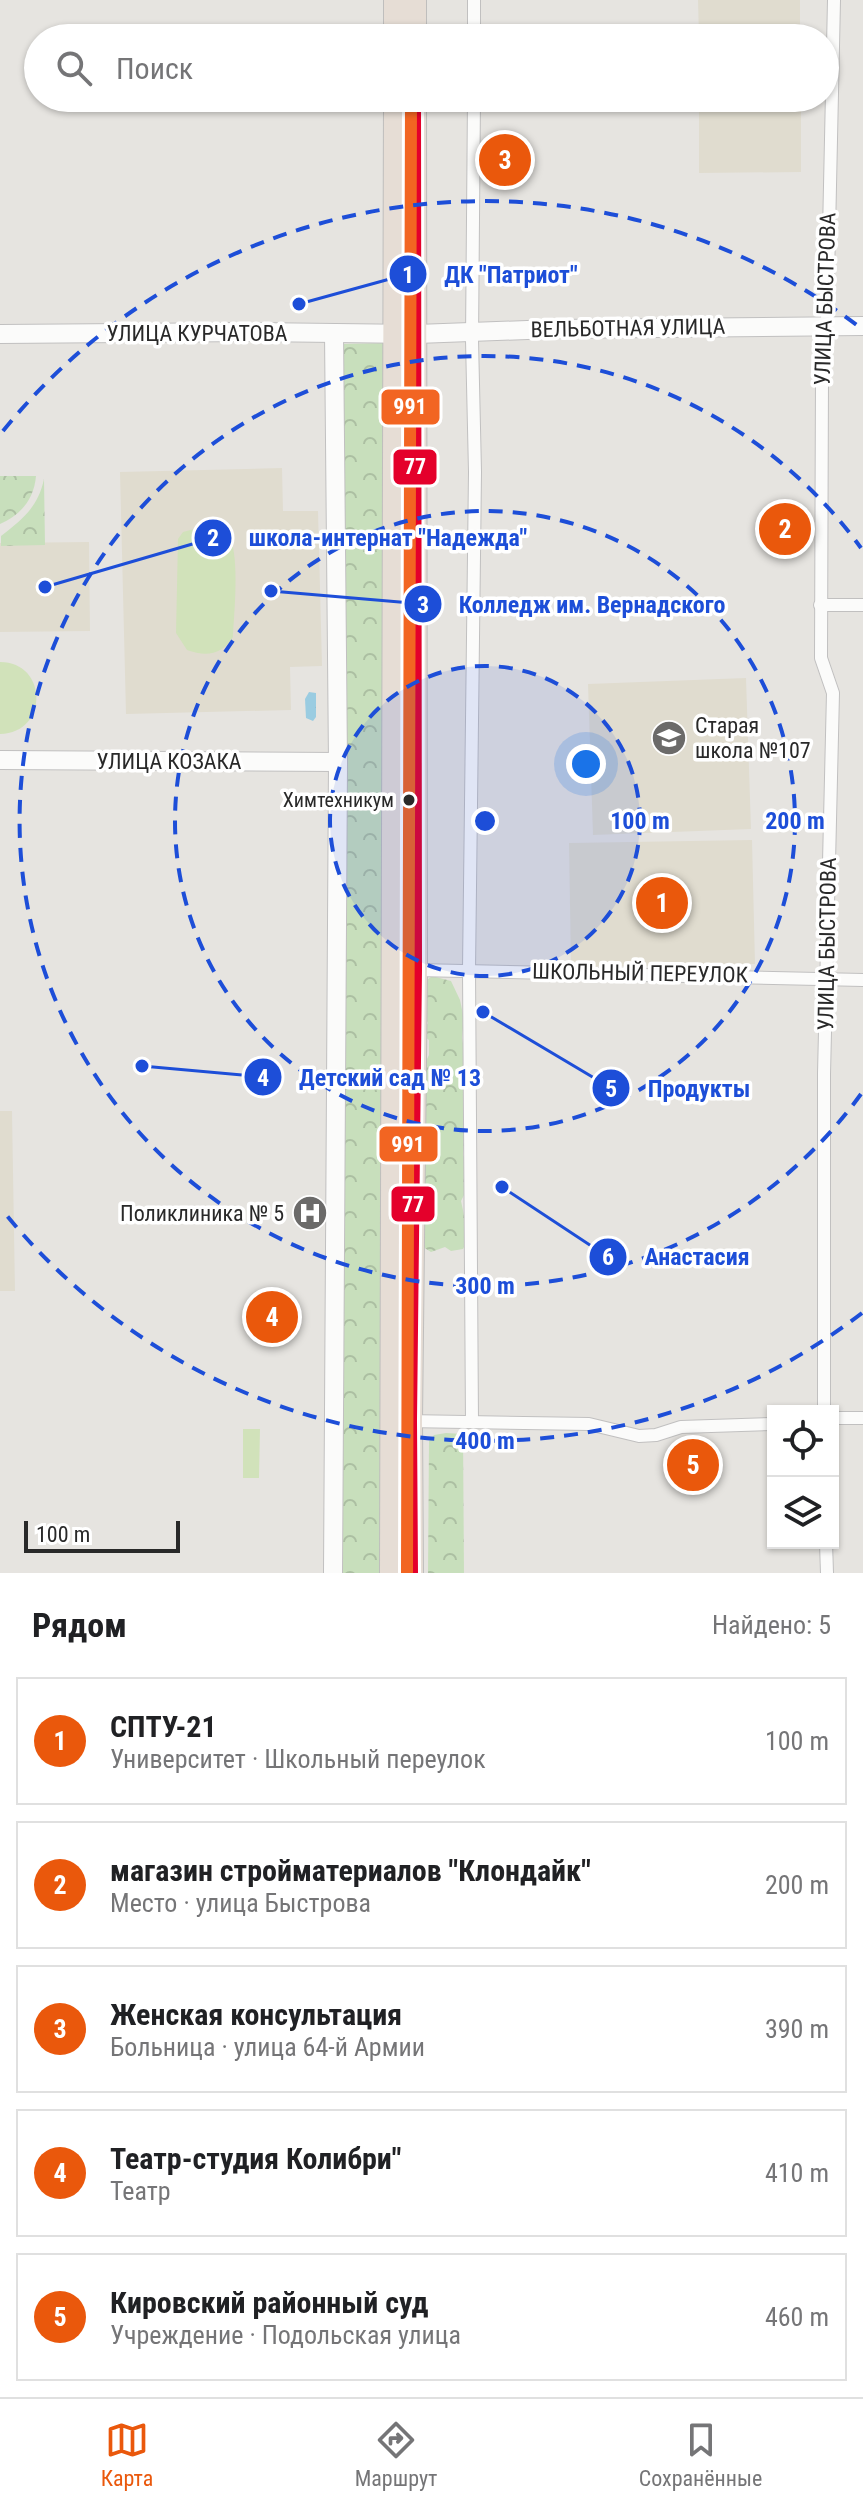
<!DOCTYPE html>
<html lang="ru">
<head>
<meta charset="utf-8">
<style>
  :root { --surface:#fff; --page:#f2f2f2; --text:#202124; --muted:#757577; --line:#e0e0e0; --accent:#ea580c }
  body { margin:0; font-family:"Roboto Condensed",sans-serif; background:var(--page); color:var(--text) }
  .controls { position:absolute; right:24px; bottom:24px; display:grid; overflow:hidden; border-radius:0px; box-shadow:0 2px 6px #0004 }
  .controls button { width:72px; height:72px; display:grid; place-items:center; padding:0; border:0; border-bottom:2px solid var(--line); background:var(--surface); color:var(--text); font:40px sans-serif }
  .scale { position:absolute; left:24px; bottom:20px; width:156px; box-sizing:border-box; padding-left:8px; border:4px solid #292929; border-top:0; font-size:22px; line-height:28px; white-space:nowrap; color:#292929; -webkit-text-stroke:6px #fff; paint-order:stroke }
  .you { position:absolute; left:586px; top:764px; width:28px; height:28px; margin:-20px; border:6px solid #fff; border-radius:50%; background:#1a73e8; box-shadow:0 0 0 12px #1a73e833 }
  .badge { display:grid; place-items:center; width:52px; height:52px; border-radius:50%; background:var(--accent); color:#fff; font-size:26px; font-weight:700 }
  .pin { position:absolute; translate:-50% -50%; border:4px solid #fff; box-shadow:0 2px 8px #0006 }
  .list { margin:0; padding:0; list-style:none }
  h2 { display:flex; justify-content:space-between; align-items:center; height:104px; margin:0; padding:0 32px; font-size:34px }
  h2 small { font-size:26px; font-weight:400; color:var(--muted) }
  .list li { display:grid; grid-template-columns:52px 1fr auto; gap:24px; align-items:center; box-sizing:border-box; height:128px; margin:0 16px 16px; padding:0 16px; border:2px solid var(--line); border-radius:0px }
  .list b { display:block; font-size:30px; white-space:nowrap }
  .list p { margin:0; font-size:26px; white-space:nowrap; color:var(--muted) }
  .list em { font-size:26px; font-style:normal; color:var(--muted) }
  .icon { flex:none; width:44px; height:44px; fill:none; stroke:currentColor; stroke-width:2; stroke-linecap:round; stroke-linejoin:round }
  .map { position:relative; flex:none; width:863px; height:1573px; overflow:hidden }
  .search { position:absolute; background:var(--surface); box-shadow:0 2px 6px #0004; left:24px; right:24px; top:24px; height:88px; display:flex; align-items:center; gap:20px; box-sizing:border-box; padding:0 28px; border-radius:44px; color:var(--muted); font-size:30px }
  .sheet { height:824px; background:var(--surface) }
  nav { display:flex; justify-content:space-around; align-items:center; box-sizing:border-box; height:112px; border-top:2px solid var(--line); background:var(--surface); font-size:22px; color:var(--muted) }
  nav a { display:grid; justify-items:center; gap:4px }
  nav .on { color:var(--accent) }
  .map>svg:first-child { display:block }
  .education { fill:#e0dccf }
  .forest { fill:url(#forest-crowns) }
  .pitch { fill:#d1e2ba }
  .water { fill:url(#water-ripples) }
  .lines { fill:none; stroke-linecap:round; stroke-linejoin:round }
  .street-casing { stroke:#c1c0c0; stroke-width:14 }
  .secondary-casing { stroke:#c1c0c0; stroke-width:20 }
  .highway-casing { stroke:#bfbebd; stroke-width:24 }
  .street { stroke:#fbfbfa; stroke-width:12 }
  .secondary { stroke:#fbfbfa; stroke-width:18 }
  .highway { stroke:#e6ddd5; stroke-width:22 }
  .bus-1-casing { stroke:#fff; stroke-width:18 }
  .bus-2-casing { stroke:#fff; stroke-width:18 }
  .bus-1 { stroke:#e4002b; stroke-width:12 }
  .bus-2 { stroke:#f26522; stroke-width:12 }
  .ring { fill:none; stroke:#1d4ed8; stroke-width:4; stroke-dasharray:14 10 }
  .bus-dot { fill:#292929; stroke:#fff; stroke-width:3 }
  .labels { text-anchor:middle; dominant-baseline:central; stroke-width:7; stroke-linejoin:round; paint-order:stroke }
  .bus-label { font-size:20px; fill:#292929; stroke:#fff; text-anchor:end }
  .street-label { font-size:22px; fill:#292929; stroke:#fff }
  .poi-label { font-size:22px; fill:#292929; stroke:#fff; text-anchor:start }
  .centre { fill:#1d4ed8; stroke:#fff; stroke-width:4 }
  .ring-label { font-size:24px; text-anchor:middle; font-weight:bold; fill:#1d4ed8; stroke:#fff; stroke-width:7; stroke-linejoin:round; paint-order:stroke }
  .leader { fill:none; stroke:#1d4ed8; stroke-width:3 }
  .callout-dot { fill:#1d4ed8; stroke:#fff; stroke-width:3 }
  .mark-label { font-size:24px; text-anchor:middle; font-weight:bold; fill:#fff }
  .callout-label { font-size:24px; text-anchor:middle; font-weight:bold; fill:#1d4ed8; stroke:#fff; stroke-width:7; stroke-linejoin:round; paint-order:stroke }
  .line-badge { stroke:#fff; stroke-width:3 }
  .badge-label { font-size:22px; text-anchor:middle; font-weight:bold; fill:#fff }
</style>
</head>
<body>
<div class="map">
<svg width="863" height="1573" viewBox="0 0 863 1573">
  <defs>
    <pattern id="forest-crowns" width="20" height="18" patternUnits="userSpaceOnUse" patternTransform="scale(2)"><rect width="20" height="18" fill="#c8dfbc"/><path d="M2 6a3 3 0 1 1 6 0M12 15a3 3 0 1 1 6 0" fill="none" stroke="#acbfa2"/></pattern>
    <pattern id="water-ripples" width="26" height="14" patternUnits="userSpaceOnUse" patternTransform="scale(2)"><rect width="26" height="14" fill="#9acce1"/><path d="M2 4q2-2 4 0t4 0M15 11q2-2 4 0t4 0" fill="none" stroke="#85afc1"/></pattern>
  </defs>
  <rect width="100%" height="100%" fill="#e6e4e0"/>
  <g class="education">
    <polygon points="698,0 800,0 800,38 699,38"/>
    <polygon points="699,98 801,98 801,172 699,173"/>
    <polygon points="282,468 283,511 318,511 322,666 290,667 291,710 126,714 120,472"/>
    <polygon points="89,542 90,631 0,632 0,543"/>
    <polygon points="746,678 751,829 593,835 588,684"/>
    <polygon points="752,840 755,964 571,967 569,843"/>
    <polygon points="0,1111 12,1111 15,1291 0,1291"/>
  </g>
  <g class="forest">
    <polygon points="386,343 383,1573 339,1573 342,344"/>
    <path d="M0 476H36C34 499 21 515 0 524Z"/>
    <path d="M44 479 45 545 1 546V536C23 519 38 507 44 479Z"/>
    <polygon points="432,976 451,981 460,1000 464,1019 462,1038 465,1054 467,1129 463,1154 467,1168 466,1191 461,1201 466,1224 466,1243 463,1249 451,1251 445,1247 431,1252 423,1247 423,1126 425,1121 423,1104 425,1063 429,1055 429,1040 425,1037 424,1030 428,1023 423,1013 427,980"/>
    <polygon points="446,1433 463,1434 464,1573 428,1573 429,1441 434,1435"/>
  </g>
  <g class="pitch">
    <path d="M202 527C210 527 220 527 227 534 241 548 234 616 233 637 222 655 206 657 187 650L176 633 178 539 183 532Z"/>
    <path d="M0 662C48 662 49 733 0 734Z"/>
    <polygon points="243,1429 260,1429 259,1478 243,1478"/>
  </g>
  <polygon class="water" points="309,692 316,693 316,717 313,721 306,718 305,699"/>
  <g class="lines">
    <g class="street-casing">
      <g id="street">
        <polyline points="474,38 474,0"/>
        <polyline points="820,605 863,605"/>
        <polyline points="416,970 863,980"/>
        <polyline points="824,1411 824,1074 833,693 821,658 822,376 827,325 834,0"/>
        <polyline points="833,1418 863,1418"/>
        <polyline points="406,1421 589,1424 639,1436 656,1435 681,1427 773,1424"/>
        <polyline points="472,1422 469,970 475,472 472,340 474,98"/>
        <polyline points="826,1543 827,1573"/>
      </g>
    </g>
    <g class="secondary-casing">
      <g id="secondary">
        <polyline points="0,334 251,332 417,334 553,329 863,326"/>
        <polyline points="0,760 338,762"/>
        <polyline points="333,1573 338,762 334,333"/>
      </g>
    </g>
    <g class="highway-casing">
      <g id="highway">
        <polyline points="415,0 415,38"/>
        <polyline points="395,38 395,0"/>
        <polyline points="391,1573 395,98"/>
        <polyline points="412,1573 411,1421 416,970 415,98"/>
      </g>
    </g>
    <use href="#street" class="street"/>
    <use href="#secondary" class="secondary"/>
    <use href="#highway" class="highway"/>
    <g class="bus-1-casing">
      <polyline id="bus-1" points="412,1573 411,1421 416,970 415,98"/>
    </g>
    <g class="bus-2-casing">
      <polyline id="bus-2" points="407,1573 411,98"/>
    </g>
    <use href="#bus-1" class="bus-1"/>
    <use href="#bus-2" class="bus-2"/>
  </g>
  <circle cx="485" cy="821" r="155" fill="#1d4ed8" fill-opacity=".12"/>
  <g class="ring">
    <circle cx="485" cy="821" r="155"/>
    <circle cx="485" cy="821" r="310"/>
    <path d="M861 1094A465 465 0 1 1 861 548"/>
    <path d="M862 1313A620 620 0 0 1 3 1211M3 431A620 620 0 0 1 862 329"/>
  </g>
  <defs>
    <g id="school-disc" transform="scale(1.8)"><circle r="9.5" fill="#6b6a69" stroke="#fff"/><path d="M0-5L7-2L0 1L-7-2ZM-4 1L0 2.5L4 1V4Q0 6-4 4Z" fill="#fff"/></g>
    <g id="hospital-disc" transform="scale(1.8)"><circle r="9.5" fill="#6b6a69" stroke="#fff"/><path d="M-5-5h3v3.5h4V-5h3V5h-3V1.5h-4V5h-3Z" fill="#fff"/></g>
  </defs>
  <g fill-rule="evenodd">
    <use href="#school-disc" x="669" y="738"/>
    <use href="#hospital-disc" x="310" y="1213"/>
  </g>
  <circle class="bus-dot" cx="409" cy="800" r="7"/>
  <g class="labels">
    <g class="bus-label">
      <text x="394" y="800">Химтехникум</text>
    </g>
    <g class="street-label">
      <text transform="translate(825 299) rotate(-88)">УЛИЦА БЫСТРОВА</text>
      <text transform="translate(628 328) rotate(-1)">ВЕЛЬБОТНАЯ УЛИЦА</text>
      <text x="197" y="333">УЛИЦА КУРЧАТОВА</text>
      <text x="169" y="761">УЛИЦА КОЗАКА</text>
      <text transform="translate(827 944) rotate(-89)">УЛИЦА БЫСТРОВА</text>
      <text transform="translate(640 973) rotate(1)">ШКОЛЬНЫЙ ПЕРЕУЛОК</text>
    </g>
    <g class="poi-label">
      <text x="695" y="725">Старая<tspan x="695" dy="25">школа №107</tspan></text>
      <text x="284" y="1213" text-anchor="end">Поликлиника № 5</text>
    </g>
  </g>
  <circle cx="485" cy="821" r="12" class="centre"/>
  <g class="ring-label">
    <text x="640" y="829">100 m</text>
    <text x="795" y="829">200 m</text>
    <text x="485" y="1294">300 m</text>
    <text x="485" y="1449">400 m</text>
  </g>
  <path class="leader" d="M299 304L408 274M45 587L213 538M271 591L423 604M142 1066L263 1077M483 1012L611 1088M502 1187L608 1257"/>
  <g class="callout-dot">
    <circle cx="299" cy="304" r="8"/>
    <circle cx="45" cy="587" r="8"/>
    <circle cx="271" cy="591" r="8"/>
    <circle cx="142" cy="1066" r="8"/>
    <circle cx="483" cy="1012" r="8"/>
    <circle cx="502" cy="1187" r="8"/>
    <circle cx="408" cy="274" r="20"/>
    <circle cx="213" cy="538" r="20"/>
    <circle cx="423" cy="604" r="20"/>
    <circle cx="263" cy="1077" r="20"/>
    <circle cx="611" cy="1088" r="20"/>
    <circle cx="608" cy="1257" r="20"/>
  </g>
  <g class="mark-label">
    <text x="408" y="283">1</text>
    <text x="213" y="546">2</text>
    <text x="423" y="613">3</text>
    <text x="263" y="1086">4</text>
    <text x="611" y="1097">5</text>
    <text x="608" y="1265">6</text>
  </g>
  <g class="callout-label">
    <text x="511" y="283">ДК "Патриот"</text>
    <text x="388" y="546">школа-интернат "Надежда"</text>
    <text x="592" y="613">Колледж им. Вернадского</text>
    <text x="390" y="1086">Детский сад № 13</text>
    <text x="699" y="1097">Продукты</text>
    <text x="697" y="1265">Анастасия</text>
  </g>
  <g class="line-badge">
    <rect x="380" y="388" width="61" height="38" rx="8" fill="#f26522"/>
    <rect x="392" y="448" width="46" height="38" rx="8" fill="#e4002b"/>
    <rect x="378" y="1125" width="61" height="38" rx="8" fill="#f26522"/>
    <rect x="390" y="1185" width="46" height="38" rx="8" fill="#e4002b"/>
  </g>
  <g class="badge-label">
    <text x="410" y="414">991</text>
    <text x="415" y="474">77</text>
    <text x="408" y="1152">991</text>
    <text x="413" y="1212">77</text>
  </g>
</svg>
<div class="controls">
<button><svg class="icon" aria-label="locate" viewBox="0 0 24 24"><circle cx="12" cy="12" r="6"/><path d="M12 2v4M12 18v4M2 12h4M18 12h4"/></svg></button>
<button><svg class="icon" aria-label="layers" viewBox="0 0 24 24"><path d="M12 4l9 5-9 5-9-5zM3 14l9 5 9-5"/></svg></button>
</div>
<div class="scale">100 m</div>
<div class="you"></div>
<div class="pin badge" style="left:662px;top:903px">1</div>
<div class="pin badge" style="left:785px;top:529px">2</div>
<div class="pin badge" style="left:505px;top:160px">3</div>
<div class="pin badge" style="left:272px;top:1317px">4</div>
<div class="pin badge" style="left:693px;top:1465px">5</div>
<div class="search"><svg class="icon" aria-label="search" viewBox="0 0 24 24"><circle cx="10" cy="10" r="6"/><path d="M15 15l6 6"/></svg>Поиск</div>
</div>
<section class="sheet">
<h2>Рядом<small>Найдено: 5</small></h2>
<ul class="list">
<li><span class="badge">1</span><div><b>СПТУ-21</b><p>Университет · Школьный переулок</p></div><em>100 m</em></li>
<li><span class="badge">2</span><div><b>магазин стройматериалов &quot;Клондайк&quot;</b><p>Место · улица Быстрова</p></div><em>200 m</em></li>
<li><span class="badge">3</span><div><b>Женская консультация</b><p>Больница · улица 64-й Армии</p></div><em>390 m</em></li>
<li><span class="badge">4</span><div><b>Театр-студия Колибри&quot;</b><p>Театр</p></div><em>410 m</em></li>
<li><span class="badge">5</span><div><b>Кировский районный суд</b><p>Учреждение · Подольская улица</p></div><em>460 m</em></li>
</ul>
</section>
<nav>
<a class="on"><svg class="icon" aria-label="map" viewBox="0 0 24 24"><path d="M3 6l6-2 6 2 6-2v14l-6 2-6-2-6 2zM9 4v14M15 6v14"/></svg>Карта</a>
<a><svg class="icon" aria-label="directions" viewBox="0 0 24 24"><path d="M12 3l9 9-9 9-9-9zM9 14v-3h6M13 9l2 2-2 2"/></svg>Маршрут</a>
<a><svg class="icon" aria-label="saved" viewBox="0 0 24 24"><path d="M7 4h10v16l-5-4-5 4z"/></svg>Сохранённые</a>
</nav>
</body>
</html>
